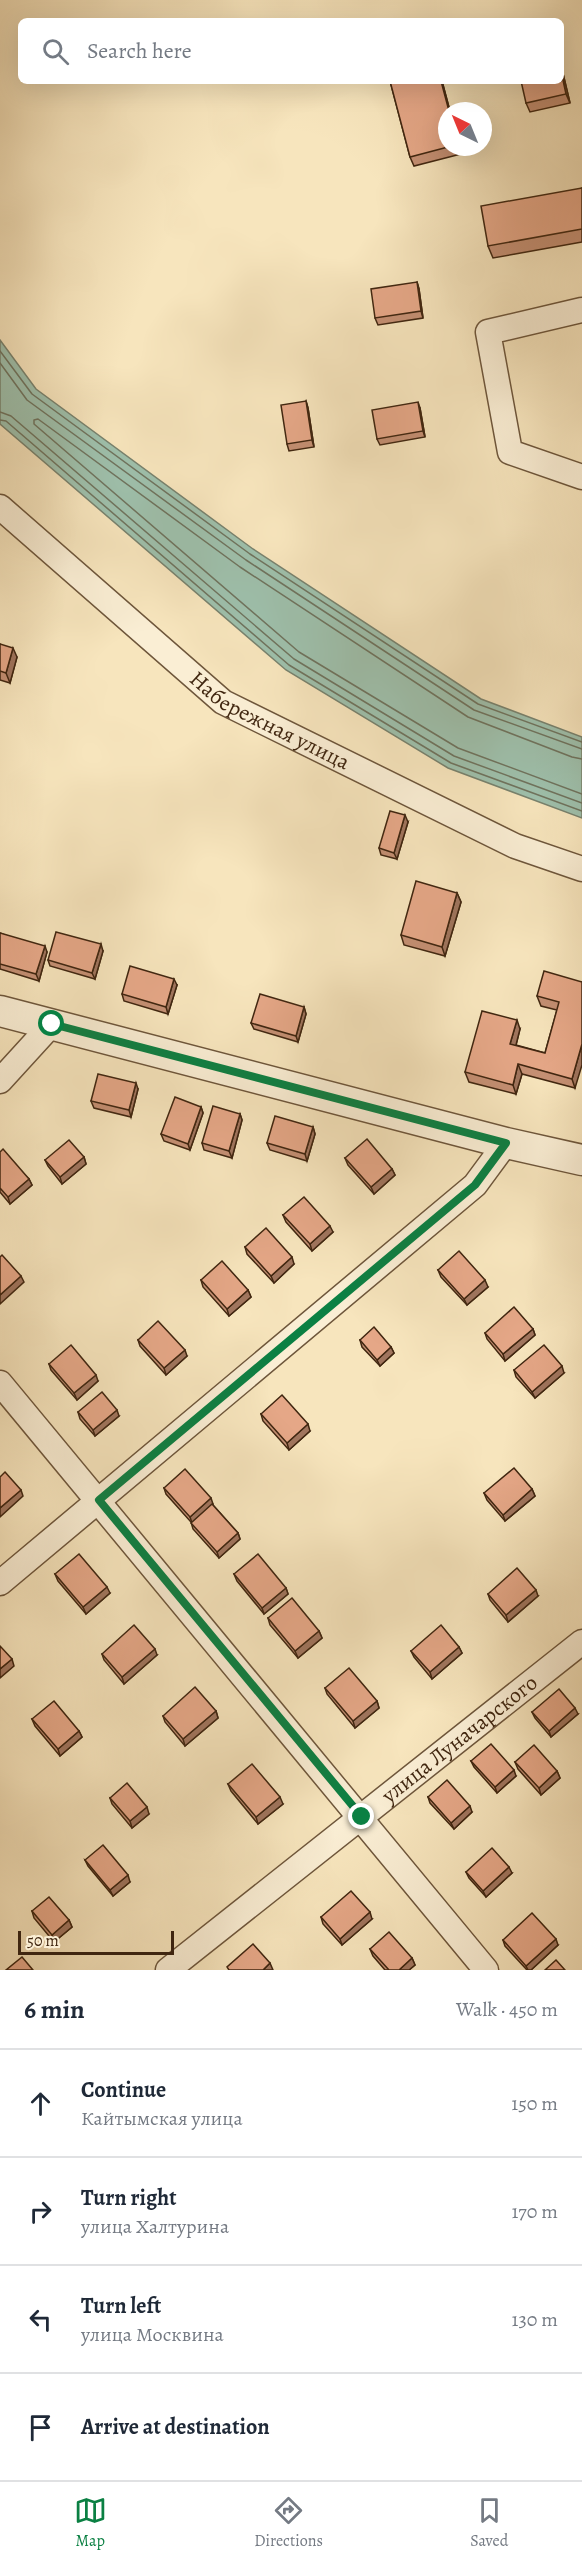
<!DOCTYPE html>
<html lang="en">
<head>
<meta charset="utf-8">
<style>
  :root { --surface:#fff; --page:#f6f6f7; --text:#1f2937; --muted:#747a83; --line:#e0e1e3; --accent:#0b8043 }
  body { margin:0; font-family:Alegreya,serif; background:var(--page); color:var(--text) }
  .compass { position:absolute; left:438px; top:102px; width:54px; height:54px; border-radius:50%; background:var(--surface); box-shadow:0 6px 24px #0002; rotate:317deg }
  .scale { position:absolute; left:18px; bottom:15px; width:156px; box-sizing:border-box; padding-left:6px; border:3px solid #402610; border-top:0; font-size:16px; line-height:21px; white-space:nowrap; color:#402610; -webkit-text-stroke:4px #faeed4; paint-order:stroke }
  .stop { position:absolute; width:18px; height:18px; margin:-14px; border:4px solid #0b8043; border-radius:50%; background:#fff }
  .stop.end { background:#0b8043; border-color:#fff; box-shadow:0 2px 6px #0008 }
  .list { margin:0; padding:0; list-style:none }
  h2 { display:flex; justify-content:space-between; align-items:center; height:78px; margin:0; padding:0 24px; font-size:26px }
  h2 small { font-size:20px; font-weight:400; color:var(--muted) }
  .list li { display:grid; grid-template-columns:39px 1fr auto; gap:18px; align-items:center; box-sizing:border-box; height:108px; padding:0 24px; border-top:2px solid var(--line) }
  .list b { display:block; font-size:22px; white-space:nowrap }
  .list p { margin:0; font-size:20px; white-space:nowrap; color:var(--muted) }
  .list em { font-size:20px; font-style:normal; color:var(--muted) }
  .icon { flex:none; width:33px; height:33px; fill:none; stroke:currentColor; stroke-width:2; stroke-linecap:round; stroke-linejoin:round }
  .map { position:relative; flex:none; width:582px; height:1970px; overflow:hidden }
  .search { position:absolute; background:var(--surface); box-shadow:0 6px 24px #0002; left:18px; right:18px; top:18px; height:66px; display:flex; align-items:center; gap:15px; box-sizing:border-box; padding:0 21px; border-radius:9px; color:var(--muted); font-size:22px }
  .sheet { height:510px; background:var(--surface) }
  nav { display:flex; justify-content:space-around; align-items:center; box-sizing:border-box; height:84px; border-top:2px solid var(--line); background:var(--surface); font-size:16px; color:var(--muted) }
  nav a { display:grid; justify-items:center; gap:3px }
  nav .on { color:var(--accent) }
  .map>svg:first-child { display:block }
  .water { fill:#9ec0ac; stroke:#78826e; stroke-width:1.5 }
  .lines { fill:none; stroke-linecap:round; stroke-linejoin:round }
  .shore { stroke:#6f735e; stroke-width:1.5 }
  .minor-casing { stroke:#6e563b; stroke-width:27 }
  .tertiary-casing { stroke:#6e563b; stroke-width:33 }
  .minor { stroke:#faeed4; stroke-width:24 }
  .tertiary { stroke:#faeed4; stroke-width:30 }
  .wall { fill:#c59074; stroke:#402610; stroke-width:1.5 }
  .shaded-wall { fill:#a0755e; stroke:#402610; stroke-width:1.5 }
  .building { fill:#e5a787; stroke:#402610; stroke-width:1.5 }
  .route { stroke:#0b8043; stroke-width:8 }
  .labels { text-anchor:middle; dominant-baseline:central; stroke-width:5; stroke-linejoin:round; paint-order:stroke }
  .street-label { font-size:22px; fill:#402610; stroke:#faeed4 }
</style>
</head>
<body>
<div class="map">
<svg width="582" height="1970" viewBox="0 0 582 1970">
  <rect width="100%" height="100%" fill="#f7e5bd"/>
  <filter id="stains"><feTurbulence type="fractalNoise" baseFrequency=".00333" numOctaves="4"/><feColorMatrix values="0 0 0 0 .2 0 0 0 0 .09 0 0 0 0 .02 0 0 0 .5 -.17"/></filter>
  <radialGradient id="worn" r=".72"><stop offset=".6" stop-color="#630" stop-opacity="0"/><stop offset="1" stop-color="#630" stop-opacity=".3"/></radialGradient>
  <polygon class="water" points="0,340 36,389 253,549 481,699 582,737 582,818 448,768 286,670 0,424"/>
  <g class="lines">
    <g class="shore">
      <polyline points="0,351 32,394 250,554 478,704 582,742"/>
      <polyline points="0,363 27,400 246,560 474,710 582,749"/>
      <polyline points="0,412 11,416 294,659 454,756 582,803"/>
      <polyline points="0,420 6,421 289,665 451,763 582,811"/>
      <polyline points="582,759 572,757 468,717 240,567 38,419 34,420 34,424 299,652 458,748 582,794"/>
    </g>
    <g class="minor-casing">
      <g id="minor">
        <polyline points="582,310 488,332 510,452 582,477"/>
        <path id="s1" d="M0 507 223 702 515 846 582 869"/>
        <polyline points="0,1081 52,1024"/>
        <polyline points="0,1383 486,1970"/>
        <polyline points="0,1583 475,1185 506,1143"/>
        <path id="s2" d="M168 1970 582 1642"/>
      </g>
    </g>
    <g class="tertiary-casing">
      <polyline id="tertiary" points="0,1011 506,1143 582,1160"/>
    </g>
    <use href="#minor" class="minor"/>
    <use href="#tertiary" class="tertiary"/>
  </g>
  <g class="wall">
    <polygon points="561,65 570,103 530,112 526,103"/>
    <polygon points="390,81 442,81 450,111 447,147 459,147 461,154 414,166 410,157"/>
    <polygon points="582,188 582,242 493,258 488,246"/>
    <polygon points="417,282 419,289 423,318 378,325 375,318"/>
    <polygon points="306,401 308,408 314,447 289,451 287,444"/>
    <polygon points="420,408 425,437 380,445 377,439"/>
    <polygon points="0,644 17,657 10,683 0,680"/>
    <polygon points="408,822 397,859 381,855 379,848"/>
    <polygon points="457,893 461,902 445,956 404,945 401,935"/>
    <polygon points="0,933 47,952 39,981 0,969"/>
    <polygon points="103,951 95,979 50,966 48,960"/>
    <polygon points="582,982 575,1088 522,1074 516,1094 469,1082 465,1072 520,1029 516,1045 545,1053 557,1010 541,1006 537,996"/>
    <polygon points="177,985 168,1014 124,1001 122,994"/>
    <polygon points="304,1007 306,1014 298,1042 254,1029 251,1023"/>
    <polygon points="138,1089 131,1117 94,1108 91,1101"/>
    <polygon points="201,1107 203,1113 190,1150 164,1141 161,1134"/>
    <polygon points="240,1114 242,1120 232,1158 204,1150 202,1143"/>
    <polygon points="313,1127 315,1134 307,1161 270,1150 267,1143"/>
    <polygon points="0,1152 29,1179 32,1185 10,1204 0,1192"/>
    <polygon points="84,1157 86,1164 62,1184 48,1166 45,1160"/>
    <polygon points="345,1158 392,1169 395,1175 374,1194 348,1165"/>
    <polygon points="283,1215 333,1232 312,1251 286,1222"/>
    <polygon points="245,1247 294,1264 274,1283 247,1254"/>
    <polygon points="438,1270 488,1287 467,1305 441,1277"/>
    <polygon points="201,1280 248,1290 251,1297 229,1316 203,1287"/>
    <polygon points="533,1329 535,1335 505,1361 487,1339 485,1333"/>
    <polygon points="138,1340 187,1356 166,1375 140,1346"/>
    <polygon points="360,1340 391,1347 394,1353 380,1366 362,1347"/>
    <polygon points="49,1364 98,1381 77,1400 51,1370"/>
    <polygon points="514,1370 564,1373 535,1398 516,1377"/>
    <polygon points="78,1412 119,1416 95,1436 80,1419"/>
    <polygon points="261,1414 310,1431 289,1450 263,1421"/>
    <polygon points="164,1488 213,1504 213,1505 238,1533 240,1539 219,1558 193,1529 191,1522 166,1494"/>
    <polygon points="532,1489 535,1496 505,1521 487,1500 484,1493"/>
    <polygon points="55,1574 110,1593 86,1614 58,1581"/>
    <polygon points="234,1574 286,1588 288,1594 264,1614 237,1581"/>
    <polygon points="488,1594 538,1596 508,1622 490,1600"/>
    <polygon points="268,1618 319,1631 322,1638 298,1658 270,1625"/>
    <polygon points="459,1647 462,1653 432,1679 414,1657 411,1651"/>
    <polygon points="102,1654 157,1655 124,1684 104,1660"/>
    <polygon points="325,1688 377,1701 379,1708 355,1728 327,1694"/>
    <polygon points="216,1711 218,1718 185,1746 165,1722 163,1716"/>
    <polygon points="532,1712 578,1714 551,1737 535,1718"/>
    <polygon points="32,1719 79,1731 82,1737 60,1756 35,1726"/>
    <polygon points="471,1761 516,1776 497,1793 474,1767"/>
    <polygon points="515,1762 557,1771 560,1778 541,1795 518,1769"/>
    <polygon points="228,1784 283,1804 258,1824 231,1791"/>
    <polygon points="428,1797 472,1812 454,1829 430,1803"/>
    <polygon points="110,1798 149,1814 132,1828 112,1804"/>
    <polygon points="85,1860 130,1882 113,1896 88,1866"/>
    <polygon points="466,1872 512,1873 486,1897 469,1878"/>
    <polygon points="32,1911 69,1920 72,1927 54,1942 34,1918"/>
    <polygon points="321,1917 372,1919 342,1945 323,1924"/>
    <polygon points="503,1940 558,1945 531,1970 527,1970 505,1946"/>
    <polygon points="370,1949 412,1958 415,1965 409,1970 385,1970 373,1956"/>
  </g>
  <g class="shaded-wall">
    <polygon points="561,65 570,103 566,94 561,71"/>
    <polygon points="441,81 442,81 450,111 449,111"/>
    <polygon points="417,282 419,289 423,318 421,311"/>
    <polygon points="306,401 308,408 314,447 312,440"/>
    <polygon points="418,402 420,408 425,437 423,431"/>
    <polygon points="13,648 17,657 10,683 6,673"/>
    <polygon points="405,815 408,822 397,859 394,853"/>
    <polygon points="457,893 461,902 445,956 442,947"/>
    <polygon points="101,944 103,951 95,979 92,973"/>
    <polygon points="45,946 47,952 39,981 36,974"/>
    <polygon points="174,979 177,985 168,1014 166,1007"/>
    <polygon points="304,1007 306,1014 298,1042 296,1036"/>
    <polygon points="517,1020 520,1029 514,1053 510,1044"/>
    <polygon points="582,1044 582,1065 575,1088 572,1079"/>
    <polygon points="518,1064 522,1074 516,1094 513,1085"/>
    <polygon points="136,1083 138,1089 131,1117 129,1110"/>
    <polygon points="201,1107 203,1113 190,1150 188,1144"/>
    <polygon points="240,1114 242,1120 232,1158 229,1151"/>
    <polygon points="313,1127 315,1134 307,1161 305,1154"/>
    <polygon points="84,1157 86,1164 62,1184 60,1177"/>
    <polygon points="392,1169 395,1175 374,1194 371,1187"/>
    <polygon points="29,1179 32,1185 10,1204 8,1197"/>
    <polygon points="330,1226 333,1232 312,1251 310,1244"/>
    <polygon points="292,1257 294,1264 274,1283 271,1276"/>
    <polygon points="21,1276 24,1282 0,1304 0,1295"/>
    <polygon points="485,1280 488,1287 467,1305 464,1299"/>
    <polygon points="248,1290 251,1297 229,1316 227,1309"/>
    <polygon points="533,1329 535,1335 505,1361 503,1354"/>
    <polygon points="391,1347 394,1353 380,1366 377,1360"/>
    <polygon points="185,1350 187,1356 166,1375 164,1368"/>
    <polygon points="562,1366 564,1373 535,1398 532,1392"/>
    <polygon points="96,1375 98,1381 77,1400 74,1393"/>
    <polygon points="117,1410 119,1416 95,1436 93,1430"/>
    <polygon points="308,1424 310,1431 289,1450 287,1443"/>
    <polygon points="532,1489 535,1496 505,1521 503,1515"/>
    <polygon points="21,1490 23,1496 0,1517 0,1508"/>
    <polygon points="211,1498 213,1504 192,1523 190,1517"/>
    <polygon points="238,1533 240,1539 219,1558 217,1552"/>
    <polygon points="107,1587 110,1593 86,1614 83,1607"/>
    <polygon points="286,1588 288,1594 264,1614 262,1608"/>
    <polygon points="536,1590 538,1596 508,1622 506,1615"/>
    <polygon points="319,1631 322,1638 298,1658 295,1651"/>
    <polygon points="459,1647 462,1653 432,1679 430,1672"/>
    <polygon points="155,1649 157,1655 124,1684 122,1677"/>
    <polygon points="12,1659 14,1666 0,1678 0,1669"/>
    <polygon points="377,1701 379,1708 355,1728 353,1721"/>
    <polygon points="575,1708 578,1714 551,1737 549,1731"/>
    <polygon points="216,1711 218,1718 185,1746 183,1739"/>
    <polygon points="79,1731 82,1737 60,1756 58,1749"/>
    <polygon points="514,1770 516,1776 497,1793 495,1787"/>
    <polygon points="557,1771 560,1778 541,1795 539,1788"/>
    <polygon points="280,1797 283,1804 258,1824 256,1817"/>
    <polygon points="470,1806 472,1812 454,1829 451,1823"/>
    <polygon points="147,1807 149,1814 132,1828 130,1821"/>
    <polygon points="509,1867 512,1873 486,1897 483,1891"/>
    <polygon points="128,1875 130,1882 113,1896 110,1890"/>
    <polygon points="370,1912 372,1919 342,1945 340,1939"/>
    <polygon points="69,1920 72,1927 54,1942 52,1935"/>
    <polygon points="556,1939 558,1945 531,1970 528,1970 526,1966"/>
    <polygon points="412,1958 415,1965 409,1970 399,1970"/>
    <polygon points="270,1963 273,1970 263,1970"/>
  </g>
  <g class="building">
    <polygon points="561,71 566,94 526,103 521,81 561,81"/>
    <polygon points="390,81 441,81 449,111 447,111 447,147 448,147 410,157"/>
    <polygon points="582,188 582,229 488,246 481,206"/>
    <polygon points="417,282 421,311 375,318 371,289"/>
    <polygon points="306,401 312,440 287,444 281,405"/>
    <polygon points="418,402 423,431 377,439 372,410"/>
    <polygon points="0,644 13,648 6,673 0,671"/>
    <polygon points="390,811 405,815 394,853 379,848"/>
    <polygon points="416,881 457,893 442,947 401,935"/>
    <polygon points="56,932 101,944 92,973 48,960"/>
    <polygon points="0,933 45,946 36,974 0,964"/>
    <polygon points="130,966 174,979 166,1007 122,994"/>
    <polygon points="544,971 582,982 582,1044 572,1079 518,1064 513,1085 465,1072 482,1011 517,1020 510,1044 545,1053 559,1002 537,996"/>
    <polygon points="260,994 304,1007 296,1036 251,1023"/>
    <polygon points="98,1074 136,1083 129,1110 91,1101"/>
    <polygon points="175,1097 201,1107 188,1144 161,1134"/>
    <polygon points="213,1106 240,1114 229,1151 202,1143"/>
    <polygon points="275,1116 313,1127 305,1154 267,1143"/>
    <polygon points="367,1139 392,1169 371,1187 345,1158"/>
    <polygon points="69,1140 84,1157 60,1177 45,1160"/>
    <polygon points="3,1149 29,1179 8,1197 0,1188 0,1152"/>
    <polygon points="304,1197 330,1226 310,1244 283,1215"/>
    <polygon points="266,1228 292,1257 271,1276 245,1247"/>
    <polygon points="459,1251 485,1280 464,1299 438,1270"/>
    <polygon points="2,1255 21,1276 0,1295 0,1257"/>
    <polygon points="222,1261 248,1290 227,1309 201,1280"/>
    <polygon points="514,1307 533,1329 503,1354 485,1333"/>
    <polygon points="158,1321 185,1350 164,1368 138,1340"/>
    <polygon points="374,1327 391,1347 377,1360 360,1340"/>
    <polygon points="71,1345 96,1375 74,1393 49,1364"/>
    <polygon points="544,1345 562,1366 532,1392 514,1370"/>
    <polygon points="102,1392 117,1410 93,1430 78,1412"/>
    <polygon points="282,1395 308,1424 287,1443 261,1414"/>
    <polygon points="514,1468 532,1489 503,1515 484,1493"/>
    <polygon points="185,1469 211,1498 190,1517 164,1488"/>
    <polygon points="5,1472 21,1490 0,1508 0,1477"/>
    <polygon points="212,1504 238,1533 217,1552 191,1523"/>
    <polygon points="79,1554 107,1587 83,1607 55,1574"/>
    <polygon points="258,1554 286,1588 262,1608 234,1574"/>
    <polygon points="517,1568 536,1590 506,1615 488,1594"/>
    <polygon points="292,1598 319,1631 295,1651 268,1618"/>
    <polygon points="134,1625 155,1649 122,1677 102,1654"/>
    <polygon points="441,1625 459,1647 430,1672 411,1651"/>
    <polygon points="0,1646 12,1659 0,1669"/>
    <polygon points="349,1668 377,1701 353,1721 325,1688"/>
    <polygon points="195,1687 216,1711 183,1739 163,1716"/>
    <polygon points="559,1689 575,1708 549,1731 532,1712"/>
    <polygon points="54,1701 79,1731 58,1749 32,1719"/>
    <polygon points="491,1744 514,1770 495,1787 471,1761"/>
    <polygon points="534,1745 557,1771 539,1788 515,1762"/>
    <polygon points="252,1764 280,1797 256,1817 228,1784"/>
    <polygon points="447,1780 470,1806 451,1823 428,1797"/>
    <polygon points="127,1783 147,1807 130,1821 110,1798"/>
    <polygon points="103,1845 128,1875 110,1890 85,1860"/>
    <polygon points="492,1848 509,1867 483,1891 466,1872"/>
    <polygon points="351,1891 370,1912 340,1939 321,1917"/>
    <polygon points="49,1897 69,1920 52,1935 32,1911"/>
    <polygon points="532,1913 556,1939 526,1966 503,1940"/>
    <polygon points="389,1932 412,1958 399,1970 389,1970 370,1949"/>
    <polygon points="253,1944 270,1963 263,1970 229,1970 227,1967"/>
    <polygon points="22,1957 33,1970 6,1970"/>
    <polygon points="556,1960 565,1970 545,1970"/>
  </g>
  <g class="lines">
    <polyline class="route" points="52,1024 506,1143 475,1185 99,1500 362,1817"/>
  </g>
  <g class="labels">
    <g class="street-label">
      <text stroke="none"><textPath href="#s1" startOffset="346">Набережная улица</textPath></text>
      <text stroke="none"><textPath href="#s2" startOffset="372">улица Луначарского</textPath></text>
    </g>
  </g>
  <rect width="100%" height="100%" filter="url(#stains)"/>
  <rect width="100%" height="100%" fill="url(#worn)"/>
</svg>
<svg class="compass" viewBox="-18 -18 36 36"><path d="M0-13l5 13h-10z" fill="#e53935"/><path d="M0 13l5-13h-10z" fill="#747a83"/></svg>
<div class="scale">50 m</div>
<div class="stop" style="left:52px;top:1024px"></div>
<div class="stop end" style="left:362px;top:1817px"></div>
<div class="search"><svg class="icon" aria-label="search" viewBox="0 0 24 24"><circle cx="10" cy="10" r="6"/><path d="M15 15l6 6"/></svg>Search here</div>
</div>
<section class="sheet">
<h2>6 min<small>Walk · 450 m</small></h2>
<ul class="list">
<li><svg class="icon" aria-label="ahead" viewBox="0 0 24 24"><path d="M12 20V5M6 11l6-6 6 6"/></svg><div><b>Continue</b><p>Кайтымская улица</p></div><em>150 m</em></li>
<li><svg class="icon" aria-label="right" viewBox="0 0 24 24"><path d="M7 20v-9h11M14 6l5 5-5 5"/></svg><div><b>Turn right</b><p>улица Халтурина</p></div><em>170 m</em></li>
<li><svg class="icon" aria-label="left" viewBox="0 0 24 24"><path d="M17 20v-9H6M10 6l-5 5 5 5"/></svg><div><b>Turn left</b><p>улица Москвина</p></div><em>130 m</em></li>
<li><svg class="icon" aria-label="arrive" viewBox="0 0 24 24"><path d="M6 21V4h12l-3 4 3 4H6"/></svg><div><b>Arrive at destination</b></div></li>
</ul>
</section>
<nav>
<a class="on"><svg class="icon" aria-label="map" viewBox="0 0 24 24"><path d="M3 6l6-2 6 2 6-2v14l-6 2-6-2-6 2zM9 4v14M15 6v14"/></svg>Map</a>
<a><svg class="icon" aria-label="directions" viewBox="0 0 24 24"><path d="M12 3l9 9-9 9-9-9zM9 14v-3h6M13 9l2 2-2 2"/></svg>Directions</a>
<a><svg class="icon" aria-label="saved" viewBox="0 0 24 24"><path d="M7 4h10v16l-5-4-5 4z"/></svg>Saved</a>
</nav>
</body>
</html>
